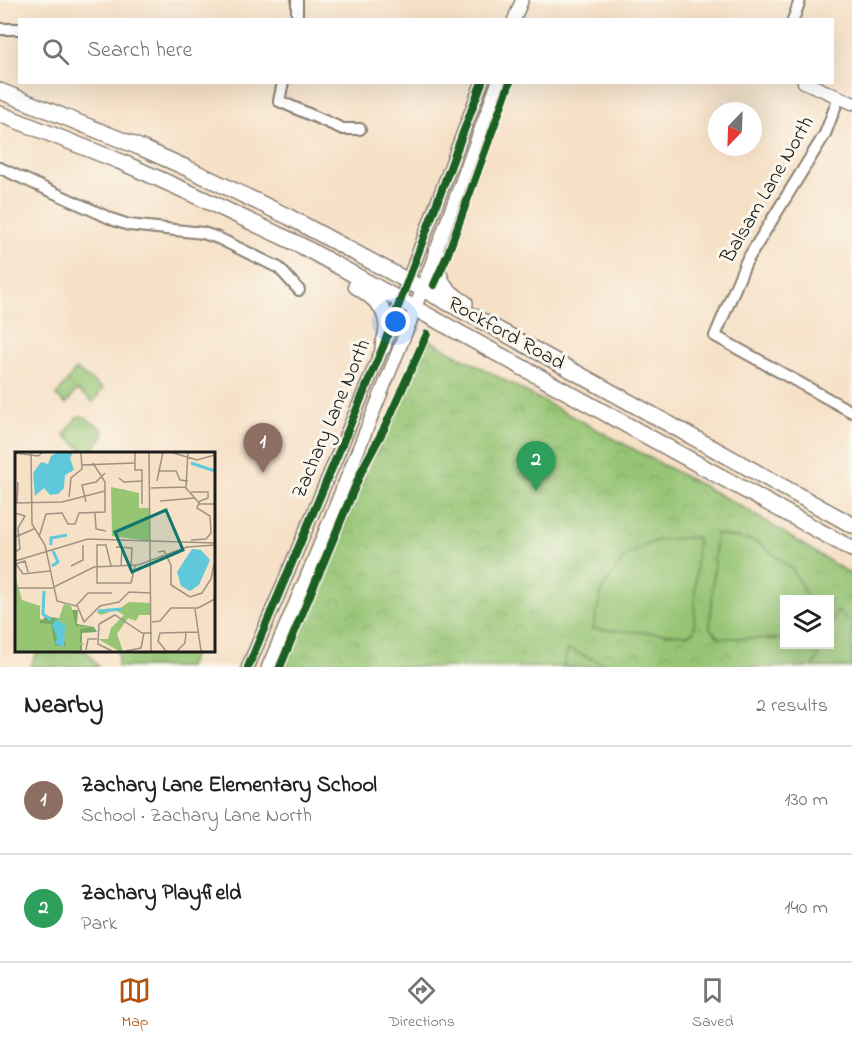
<!DOCTYPE html>
<html lang="en">
<head>
<meta charset="utf-8">
<style>
  :root { --surface:#fff; --page:#f6f6f6; --text:#202124; --muted:#757577; --line:#e0e0e0; --accent:#b45309 }
  body { margin:0; font-family:"Indie Flower",sans-serif; background:var(--page); color:var(--text) }
  .controls { position:absolute; right:18px; bottom:18px; display:grid; overflow:hidden; border-radius:0px; box-shadow:0 6px 24px #0002 }
  .controls button { width:54px; height:54px; display:grid; place-items:center; padding:0; border:0; border-bottom:2px solid var(--line); background:var(--surface); color:var(--text); font:30px sans-serif }
  .compass { position:absolute; left:708px; top:102px; width:54px; height:54px; border-radius:50%; background:var(--surface); box-shadow:0 6px 24px #0002; rotate:203deg }
  .you { position:absolute; left:396px; top:322px; width:21px; height:21px; margin:-15px; border:4px solid #fff; border-radius:50%; background:#1a73e8; box-shadow:0 0 0 9px #1a73e833 }
  .badge { display:grid; place-items:center; width:39px; height:39px; border-radius:50%; background:var(--accent); color:#fff; font-size:20px; font-weight:700 }
  .pin { position:absolute; translate:-50% -50px; filter:drop-shadow(0 2px 3px #0008) }
  .pin::after { content:''; position:absolute; top:32px; width:21px; height:18px; background:inherit; clip-path:polygon(0 0,100% 0,50% 100%) }
  .list { margin:0; padding:0; list-style:none }
  h2 { display:flex; justify-content:space-between; align-items:center; height:78px; margin:0; padding:0 24px; font-size:26px }
  h2 small { font-size:20px; font-weight:400; color:var(--muted) }
  .list li { display:grid; grid-template-columns:39px 1fr auto; gap:18px; align-items:center; box-sizing:border-box; height:108px; padding:0 24px; border-top:2px solid var(--line) }
  .list b { display:block; font-size:22px; white-space:nowrap }
  .list p { margin:0; font-size:20px; white-space:nowrap; color:var(--muted) }
  .list em { font-size:20px; font-style:normal; color:var(--muted) }
  .icon { flex:none; width:33px; height:33px; fill:none; stroke:currentColor; stroke-width:2; stroke-linecap:round; stroke-linejoin:round }
  .map { position:relative; flex:none; width:852px; height:667px; overflow:hidden }
  .search { position:absolute; background:var(--surface); box-shadow:0 6px 24px #0002; left:18px; right:18px; top:18px; height:66px; display:flex; align-items:center; gap:15px; box-sizing:border-box; padding:0 21px; border-radius:0px; color:var(--muted); font-size:22px }
  .sheet { height:294px; background:var(--surface) }
  nav { display:flex; justify-content:space-around; align-items:center; box-sizing:border-box; height:84px; border-top:2px solid var(--line); background:var(--surface); font-size:16px; color:var(--muted) }
  nav a { display:grid; justify-items:center; gap:3px }
  nav .on { color:var(--accent) }
  .map>svg:first-child { display:block }
  .park { fill:url(#park-crowns); stroke:#597048; stroke-width:1.5; fill-rule:evenodd }
  .garden { fill:#96c574; stroke:#597048; stroke-width:1.5 }
  .lines { fill:none; stroke-linecap:round; stroke-linejoin:round }
  .minor-casing { stroke:#897e71; stroke-width:14 }
  .tertiary-casing { stroke:#897e71; stroke-width:15 }
  .secondary-casing { stroke:#897e71; stroke-width:18 }
  .minor { stroke:#fff; stroke-width:10 }
  .tertiary { stroke:#fff; stroke-width:12 }
  .secondary { stroke:#fff; stroke-width:15 }
  .cycleway-casing { stroke:#fbf7ec; stroke-width:11 }
  .cycleway { stroke:#1b5e20; stroke-width:8 }
  .labels { text-anchor:middle; dominant-baseline:central; stroke-width:6; stroke-linejoin:round; paint-order:stroke }
  .street-label { font-size:21px; fill:#1c1c1c; stroke:#fbf7ec }
  .inset-river { fill:none; stroke:#5fc9db; stroke-width:3 }
  .inset-road { fill:none; stroke:#9f9282; stroke-width:1.5 }
  .view { fill:#0f766e; fill-opacity:0.15; stroke:#0f766e; stroke-width:3 }
  .inset-edge { fill:none; stroke:#1c1c1c; stroke-width:3 }
</style>
</head>
<body>
<div class="map">
<svg width="852" height="667" viewBox="0 0 852 667">
  <defs>
    <pattern id="park-crowns" width="20" height="18" patternUnits="userSpaceOnUse" patternTransform="scale(1.5)"><rect width="20" height="18" fill="#96c574"/><path d="M2 6a3 3 0 1 1 6 0M12 15a3 3 0 1 1 6 0" fill="none" stroke="#81a964"/></pattern>
  </defs>
  <rect width="100%" height="100%" fill="#fbf7ec"/>
  <filter id="ink" filterUnits="userSpaceOnUse"><feTurbulence type="fractalNoise" baseFrequency=".0167" numOctaves="2"/><feDisplacementMap in="SourceGraphic" scale="12" xChannelSelector="R" yChannelSelector="G"/><feConvolveMatrix kernelMatrix="1 2 1 2 8 2 1 2 1" color-interpolation-filters="sRGB"/></filter>
  <filter id="wash" filterUnits="userSpaceOnUse"><feTurbulence type="fractalNoise" baseFrequency=".008" numOctaves="4" result="noise"/><feDisplacementMap in="SourceGraphic" scale="24" xChannelSelector="R" yChannelSelector="G"/><feGaussianBlur stdDeviation="1.35" result="paint"/><feColorMatrix in="noise" values="0 0 0 0 0 0 0 0 0 0 0 0 0 0 0 0 0 1.4 0 .05"/><feComposite in="paint" operator="in"/></filter>
  <g filter="url(#wash)">
    <rect width="100%" height="100%" fill="#f6e0c6"/>
    <g class="park">
      <path d="M429 340 744 508 852 575V667H285L366 474ZM784 600H830V644H784Z"/>
      <polygon points="76,369 103,389 93,402 77,390 66,404 56,396"/>
      <polygon points="83,416 103,430 103,436 89,454 64,435 77,417"/>
    </g>
    <g class="garden">
      <polygon points="716,534 758,542 792,569 808,599 784,600 784,639 719,638 710,628"/>
      <polygon points="697,537 694,631 687,635 593,629 602,589 626,556 657,540"/>
      <polygon points="837,611 852,623 852,667 813,667 823,645 830,644 830,629"/>
      <polygon points="568,649 611,667 563,667"/>
      <polygon points="38,651 86,651 99,667 30,667"/>
      <polygon points="118,651 118,650 195,651 188,667 118,667"/>
    </g>
  </g>
  <g filter="url(#ink)">
    <g class="lines">
      <g class="minor-casing">
        <g id="minor">
          <polyline points="297,0 297,20"/>
          <polyline points="793,20 800,0"/>
          <polyline points="0,29 20,29"/>
          <polyline points="283,82 279,101 343,129 360,129"/>
          <polyline points="839,97 825,134 746,262 715,336 852,412"/>
          <polyline points="0,168 114,220 129,225 203,233 218,238 279,268 299,290"/>
        </g>
      </g>
      <g class="tertiary-casing">
        <g id="tertiary">
          <polyline points="514,20 522,0"/>
          <polyline points="804,82 852,103"/>
          <polyline points="248,667 383,347 482,82"/>
          <polyline points="268,667 309,571 410,322 498,82"/>
        </g>
      </g>
      <g class="secondary-casing">
        <g id="secondary">
          <polyline points="0,91 144,149 189,169 289,217 506,334 852,525"/>
          <polyline points="0,114 119,161 186,191 300,245 852,549"/>
          <path d="M436 252C437 278 442 289 465 303"/>
          <path d="M356 286C372 296 387 307 387 327 387 334 384 341 383 347"/>
        </g>
      </g>
      <use href="#minor" class="minor"/>
      <use href="#tertiary" class="tertiary"/>
      <use href="#secondary" class="secondary"/>
      <g class="cycleway-casing">
        <g id="cycleway">
          <polyline points="434,285 447,256 510,82"/>
          <polyline points="248,667 383,347 482,82"/>
          <polyline points="280,667 362,470 385,427 427,334"/>
        </g>
      </g>
      <use href="#cycleway" class="cycleway"/>
    </g>
  </g>
  <g class="labels">
    <g class="street-label">
      <text transform="translate(768 190) rotate(-60)">Balsam Lane North</text>
      <text transform="translate(506 334) rotate(29)">Rockford Road</text>
      <text transform="translate(332 419) rotate(-67)">Zachary Lane North</text>
    </g>
  </g>
  <g transform="translate(15 452)">
    <rect width="200" height="200" fill="#f6e0c6"/>
    <path d="M50 153 56 158H63L62 172 79 175 82 180 67 181V199H34L21 164 27 168 31 164 46 167Z" fill="#78aa66"/>
    <path d="M96 35 124 41V56H134V89L97 84ZM0 123 7 148 25 154V171L36 172 40 194H51L43 169 49 152 56 154 61 174 77 175 65 177V190L70 192 65 193V199H0ZM114 150 135 151V163H124L121 169 113 166 102 182 108 199H104L83 187H93L96 176 109 163 100 158 86 163 81 160 106 156Z" fill="#96c574"/>
    <path d="M98 37H109L110 55 101 53Z" fill="#96c574"/>
    <path d="M43 0H58L55 6 59 18 50 23 49 36 43 42 35 43 29 36 20 44 18 21 26 10 33 12 36 4ZM177 97 186 98 195 108 184 133 175 139 166 134 162 120ZM41 167 50 173 49 195 40 192 42 185 37 173Z" fill="#5fc9db"/>
    <path class="inset-river" d="M176 11 200 19M36 93V86L52 83M37 114 43 110 38 99M29 139 28 162 36 168M83 159 107 157"/>
    <path class="inset-road" d="M16 0 17 72 30 93 42 149 61 154 73 141H97M120 0V18H127V52M134 0 136 199M155 0 182 8 200 3M0 1 23 4 28 0M67 13 119 11M143 19H161L165 28 173 29M104 26 109 30 128 29M142 29 148 0M171 35 173 0M136 36 170 35 185 52H200M176 40H193V46L185 49 182 56 195 64 196 81M54 45 56 26 67 17 66 0M145 49 180 46M71 50 67 33 81 30 90 21M0 51 47 50 90 39M2 51 3 30M0 61 10 64 3 76 5 97 0 100M80 61 81 77 91 79M0 85 19 77M24 85 31 62 47 61 53 72H60L64 61 90 60V30L78 11M176 88 191 87 196 81M101 95 117 96 116 114M143 100 149 99 156 113V133L175 145 187 141 196 127 199 112M0 109 73 87 200 91M56 114 68 108V93M96 114 91 93H82V131H116L120 114M106 114 107 95M13 120 10 109 1 112 8 122 35 119M3 136H37L79 115 123 113 172 95 200 93M62 153 69 170 85 154 104 150 114 140 136 141M180 157 186 199M137 170 145 169 156 156H183L200 147M84 172 100 163 127 181H137M84 172 83 192 97 199M71 198 73 187H82M111 199 126 196 129 181M151 199 143 189 145 181 183 180M162 199 170 191 171 180"/>
    <path class="view" d="M151 58 168 98 117 120 100 80Z"/>
    <rect width="200" height="200" class="inset-edge"/>
  </g>
</svg>
<div class="controls">
<button><svg class="icon" aria-label="layers" viewBox="0 0 24 24"><path d="M12 4l9 5-9 5-9-5zM3 14l9 5 9-5"/></svg></button>
</div>
<svg class="compass" viewBox="-18 -18 36 36"><path d="M0-13l5 13h-10z" fill="#e53935"/><path d="M0 13l5-13h-10z" fill="#757577"/></svg>
<div class="you"></div>
<div class="pin badge" style="left:263px;top:473px;background:#8d6e63">1</div>
<div class="pin badge" style="left:536px;top:491px;background:#2e9e5b">2</div>
<div class="search"><svg class="icon" aria-label="search" viewBox="0 0 24 24"><circle cx="10" cy="10" r="6"/><path d="M15 15l6 6"/></svg>Search here</div>
</div>
<section class="sheet">
<h2>Nearby<small>2 results</small></h2>
<ul class="list">
<li><span class="badge" style="background:#8d6e63">1</span><div><b>Zachary Lane Elementary School</b><p>School · Zachary Lane North</p></div><em>130 m</em></li>
<li><span class="badge" style="background:#2e9e5b">2</span><div><b>Zachary Playfield</b><p>Park</p></div><em>140 m</em></li>
</ul>
</section>
<nav>
<a class="on"><svg class="icon" aria-label="map" viewBox="0 0 24 24"><path d="M3 6l6-2 6 2 6-2v14l-6 2-6-2-6 2zM9 4v14M15 6v14"/></svg>Map</a>
<a><svg class="icon" aria-label="directions" viewBox="0 0 24 24"><path d="M12 3l9 9-9 9-9-9zM9 14v-3h6M13 9l2 2-2 2"/></svg>Directions</a>
<a><svg class="icon" aria-label="saved" viewBox="0 0 24 24"><path d="M7 4h10v16l-5-4-5 4z"/></svg>Saved</a>
</nav>
</body>
</html>
